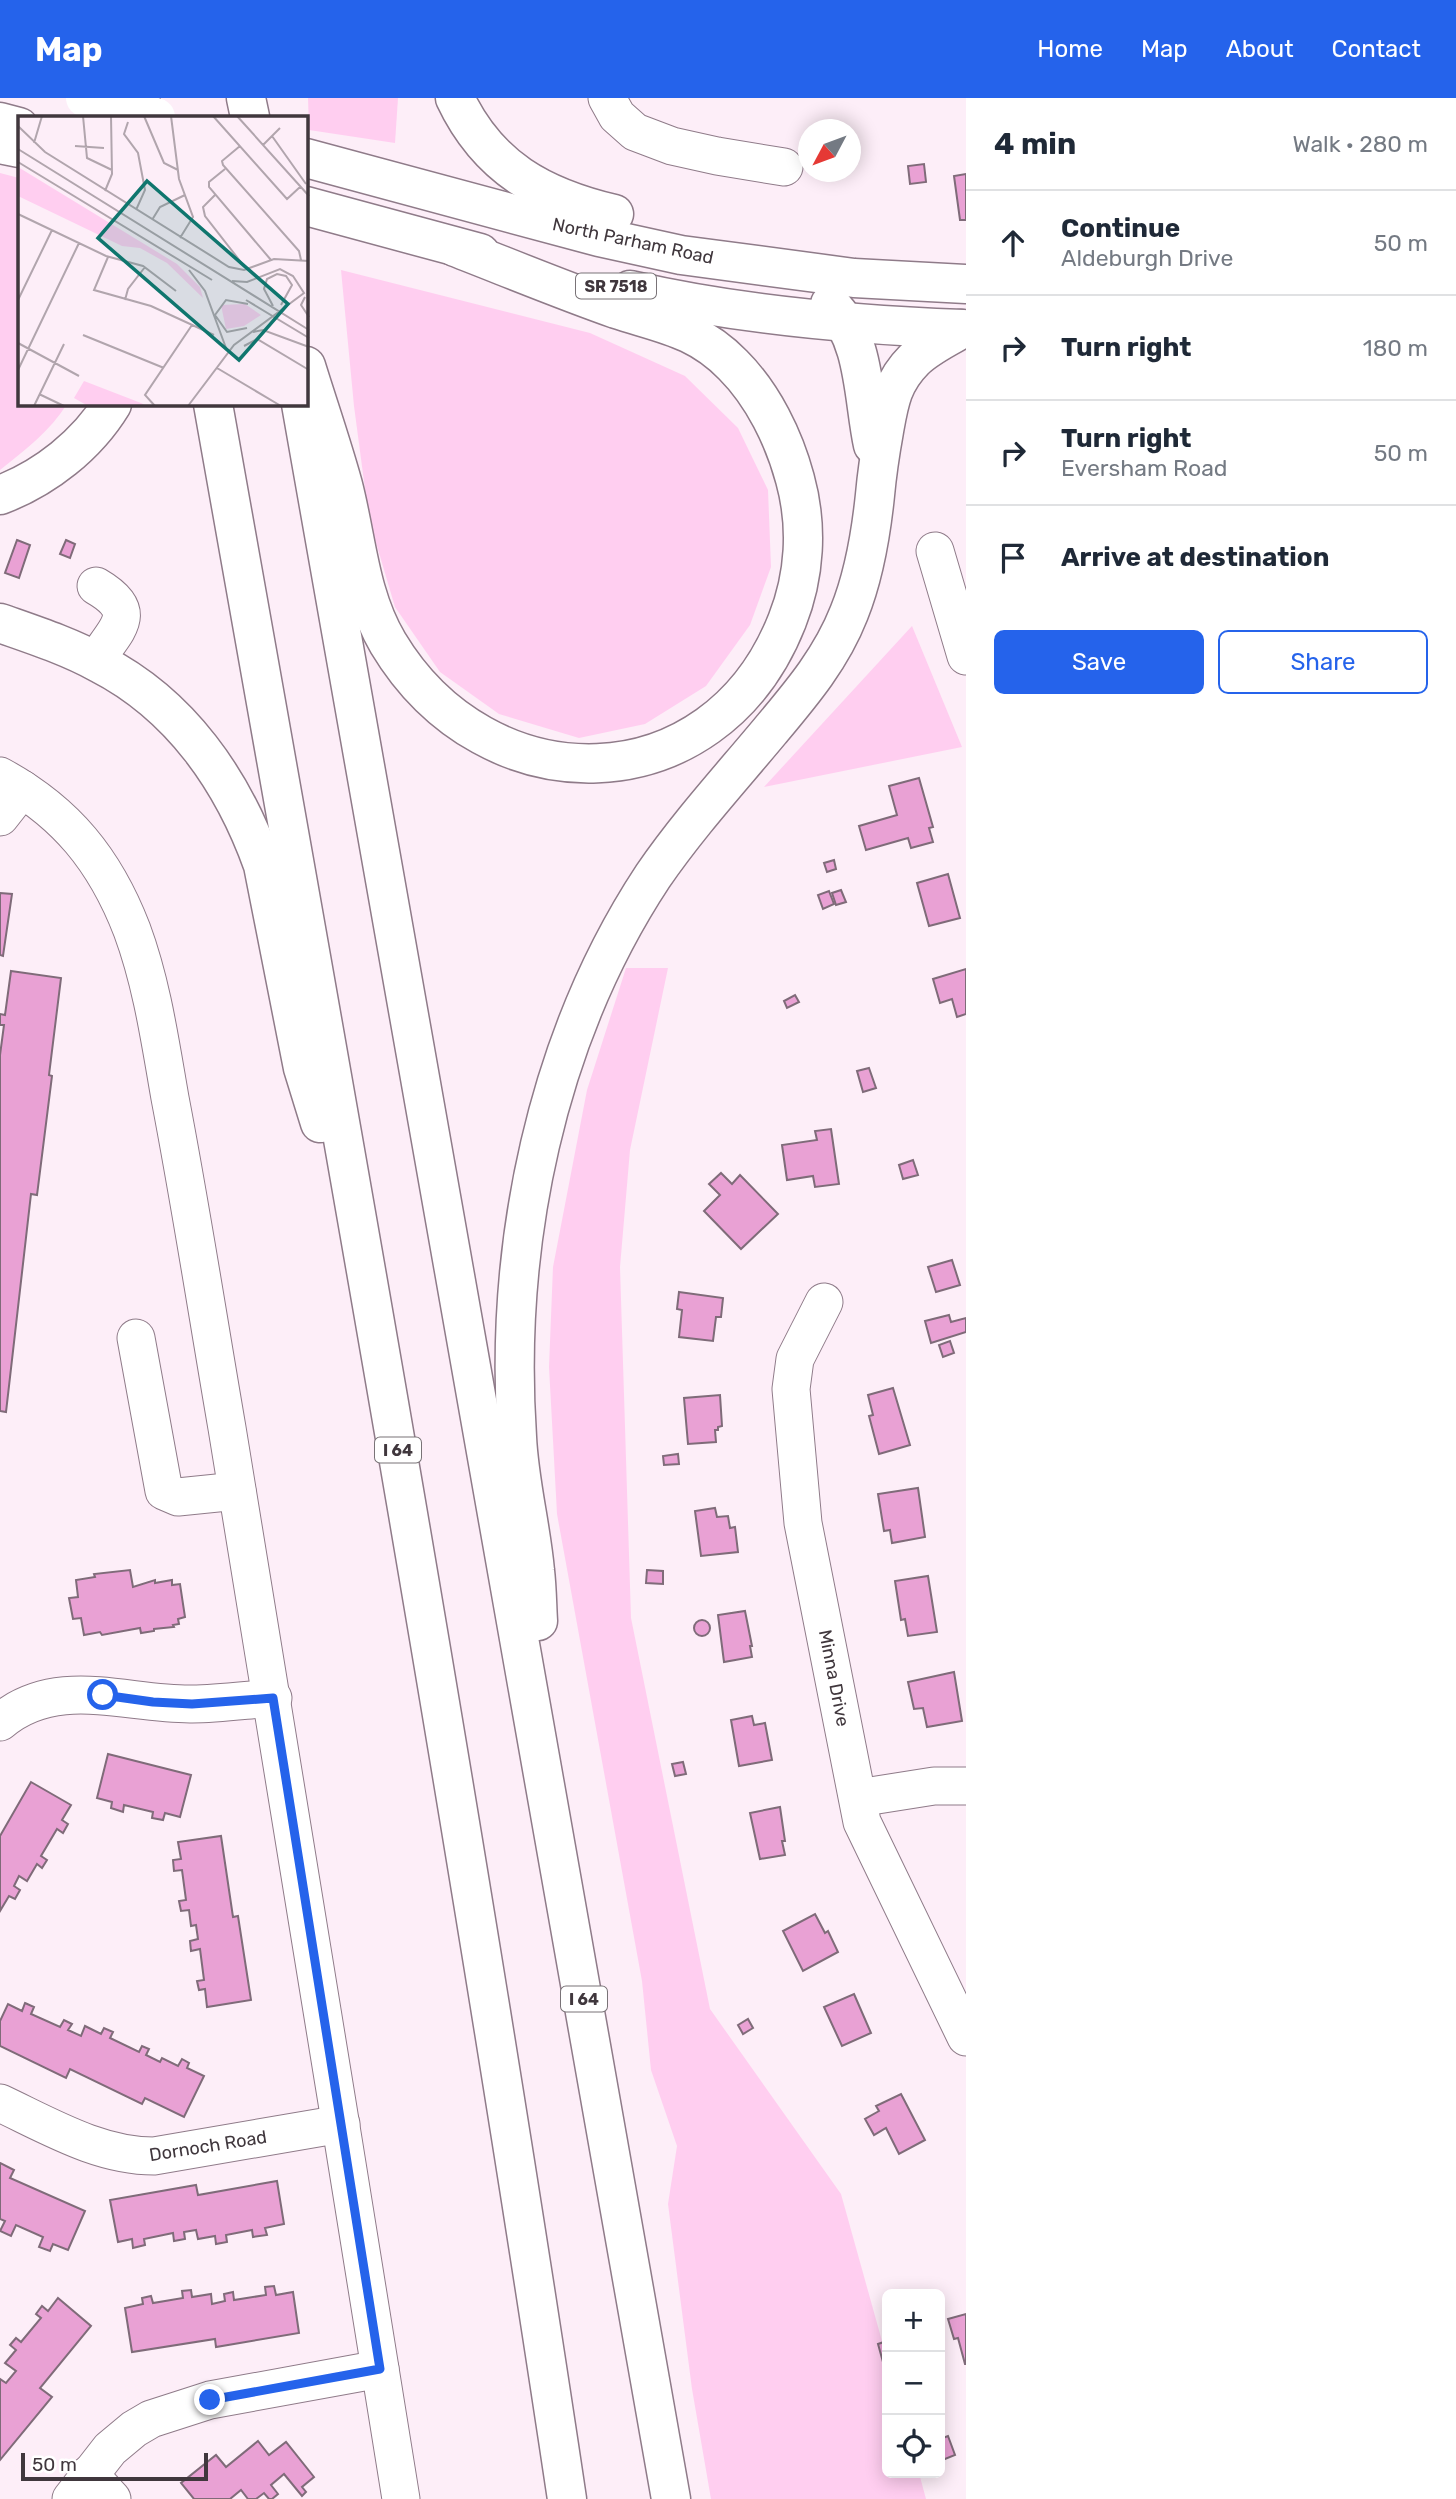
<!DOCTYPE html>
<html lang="en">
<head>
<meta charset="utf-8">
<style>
  :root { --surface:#fff; --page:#f2f2f3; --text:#1f2937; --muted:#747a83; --line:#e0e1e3; --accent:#2563eb }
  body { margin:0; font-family:Rubik,sans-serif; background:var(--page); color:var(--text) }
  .controls { position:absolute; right:21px; bottom:21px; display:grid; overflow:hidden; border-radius:10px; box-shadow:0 4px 18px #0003 }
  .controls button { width:63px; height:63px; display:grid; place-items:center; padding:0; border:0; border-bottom:2px solid var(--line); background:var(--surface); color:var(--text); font:35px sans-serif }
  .compass { position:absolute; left:798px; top:21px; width:63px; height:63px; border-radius:50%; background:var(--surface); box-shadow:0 4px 18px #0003; rotate:229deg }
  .scale { position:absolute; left:21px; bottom:18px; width:187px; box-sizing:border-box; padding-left:7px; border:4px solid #40373d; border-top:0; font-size:19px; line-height:24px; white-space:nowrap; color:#40373d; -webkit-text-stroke:5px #fff; paint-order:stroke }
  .stop { position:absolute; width:21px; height:21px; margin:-16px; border:5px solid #2563eb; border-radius:50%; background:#fff }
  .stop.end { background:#2563eb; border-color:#fff; box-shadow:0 2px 7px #0008 }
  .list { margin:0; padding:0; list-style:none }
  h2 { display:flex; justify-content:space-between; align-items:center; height:91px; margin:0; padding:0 28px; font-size:30px }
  h2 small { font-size:23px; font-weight:400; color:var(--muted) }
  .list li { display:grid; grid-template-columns:46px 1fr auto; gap:21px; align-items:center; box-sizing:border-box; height:105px; padding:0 28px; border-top:2px solid var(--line) }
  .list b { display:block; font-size:26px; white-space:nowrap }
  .list p { margin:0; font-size:23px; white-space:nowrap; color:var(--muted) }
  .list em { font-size:23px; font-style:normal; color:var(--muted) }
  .actions { display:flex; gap:14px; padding:21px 28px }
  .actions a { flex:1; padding:16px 0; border:2px solid var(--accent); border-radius:10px; text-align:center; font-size:24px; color:var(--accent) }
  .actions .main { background:var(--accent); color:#fff }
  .icon { flex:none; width:38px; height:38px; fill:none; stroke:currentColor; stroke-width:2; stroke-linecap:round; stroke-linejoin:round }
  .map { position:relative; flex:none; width:966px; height:2401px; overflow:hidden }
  header { display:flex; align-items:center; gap:42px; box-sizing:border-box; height:98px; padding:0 35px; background:var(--accent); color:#fff }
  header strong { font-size:33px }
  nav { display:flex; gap:38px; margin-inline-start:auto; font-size:24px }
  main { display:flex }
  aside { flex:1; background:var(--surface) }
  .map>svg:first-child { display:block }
  .green { fill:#ffcef0 }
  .building { fill:#e9a1d4; stroke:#7f6b79; stroke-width:2 }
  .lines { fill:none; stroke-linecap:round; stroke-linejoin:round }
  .minor-casing { stroke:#8f7b89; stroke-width:39 }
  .major-casing { stroke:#8f7b89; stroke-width:41 }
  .highway-casing { stroke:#8f7b89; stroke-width:41 }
  .minor { stroke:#fff; stroke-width:37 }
  .major { stroke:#fff; stroke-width:38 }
  .highway { stroke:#fff; stroke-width:38 }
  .highway-bridge-casing { stroke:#8f7b89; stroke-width:41; stroke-linecap:butt }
  .highway-bridge { stroke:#fff; stroke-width:38 }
  .route { stroke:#2563eb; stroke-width:9 }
  .labels { text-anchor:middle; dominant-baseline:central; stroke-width:5; stroke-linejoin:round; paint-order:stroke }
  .shield { fill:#fff; stroke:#797377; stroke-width:2 }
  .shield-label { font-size:16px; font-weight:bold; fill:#40373d }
  .street-label { font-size:18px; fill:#40373d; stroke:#fff }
  .inset-road { fill:none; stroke:#b1a5ad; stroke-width:2 }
  .view { fill:#0f766e; fill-opacity:0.15; stroke:#0f766e; stroke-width:3.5 }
  .inset-edge { fill:none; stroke:#40373d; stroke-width:3.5 }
</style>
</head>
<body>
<header>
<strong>Map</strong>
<nav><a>Home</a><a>Map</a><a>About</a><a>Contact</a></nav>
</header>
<main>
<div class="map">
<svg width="966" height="2401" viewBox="0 0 966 2401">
  <rect width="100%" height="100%" fill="#fdeef8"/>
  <g class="green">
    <polygon points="308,0 398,0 395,45 309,32"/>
    <path d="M0 75 19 80V306H67C50 333 25 352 0 372Z"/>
    <polygon points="341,172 590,235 685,278 738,330 768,392 771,469 750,527 706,588 645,626 579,640 499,616 440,574 395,509 369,421 354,308"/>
    <polygon points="912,528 962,649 764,689"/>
    <polygon points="626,870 668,870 630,1052 620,1169 631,1520 710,1911 841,2096 887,2261 887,2375 919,2375 926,2401 711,2401 692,2291 668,2106 677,2048 651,1972 642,1883 557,1416 549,1269 553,1169 587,992"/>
  </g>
  <g class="building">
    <polygon points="924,66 926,84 910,86 908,68"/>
    <polygon points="966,76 966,122 960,122 954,78"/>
    <polygon points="17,442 30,447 19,480 5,475"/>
    <polygon points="66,442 75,446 70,460 60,456"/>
    <polygon points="919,680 933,729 929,730 933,744 911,750 908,740 866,752 859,728 897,717 889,688"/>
    <polygon points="834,762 836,771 827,774 824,765"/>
    <polygon points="948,776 960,820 929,828 917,785"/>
    <polygon points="841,792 846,804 836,807 832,795"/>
    <polygon points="829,793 834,806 823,811 818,797"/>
    <polygon points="0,795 12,796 3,858 0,857"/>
    <polygon points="966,871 966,916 957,919 952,901 940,905 933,881"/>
    <polygon points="11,873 61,880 49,977 52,978 37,1097 31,1096 6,1314 0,1313 0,957 4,927 0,927 0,916 5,917"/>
    <polygon points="795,897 799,904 787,910 784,903"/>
    <polygon points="869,970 876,990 863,994 857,973"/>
    <polygon points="831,1031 839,1086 815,1089 813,1078 787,1082 782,1047 817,1042 815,1033"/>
    <polygon points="913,1062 918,1077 903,1081 899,1067"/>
    <polygon points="721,1075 732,1086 740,1077 778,1116 741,1151 704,1113 720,1097 709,1086"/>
    <polygon points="952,1162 960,1187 936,1194 928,1169"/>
    <polygon points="679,1194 723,1200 721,1219 716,1219 713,1243 679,1239 682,1212 677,1211"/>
    <polygon points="949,1217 951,1224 966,1220 966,1234 931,1245 925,1223"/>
    <polygon points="950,1243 954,1255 943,1259 939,1247"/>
    <polygon points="893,1290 910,1347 879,1356 869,1318 873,1317 868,1297"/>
    <polygon points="720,1297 722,1328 718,1329 718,1332 715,1332 716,1344 688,1346 684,1300"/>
    <polygon points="678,1356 679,1366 664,1367 663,1358"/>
    <polygon points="918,1390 925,1439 892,1445 890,1432 884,1433 878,1396"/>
    <polygon points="715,1410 717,1419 728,1418 730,1430 735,1429 738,1454 701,1458 695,1413"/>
    <polygon points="130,1472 133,1489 155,1482 155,1485 172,1482 172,1487 180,1486 185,1519 178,1521 179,1526 173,1527 174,1529 154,1531 154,1533 141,1535 140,1530 102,1537 100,1534 84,1537 81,1520 73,1521 69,1500 78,1499 76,1482 95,1479 94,1476"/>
    <polygon points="647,1472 663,1473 663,1486 646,1485"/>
    <polygon points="928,1478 937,1534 908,1538 905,1521 901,1522 895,1483"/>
    <polygon points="745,1513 752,1548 750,1548 752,1559 724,1564 718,1517"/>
    <circle cx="702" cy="1530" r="8"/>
    <polygon points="954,1574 962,1623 927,1629 923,1610 914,1611 908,1584"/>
    <polygon points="752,1618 754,1627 765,1625 772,1662 739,1668 731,1622"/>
    <polygon points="108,1656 191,1677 180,1719 165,1715 163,1722 152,1720 153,1714 124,1707 123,1714 111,1710 112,1704 97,1700"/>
    <polygon points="683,1664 686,1676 675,1678 672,1666"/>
    <polygon points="31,1684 71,1707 62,1722 68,1726 63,1735 57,1731 41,1758 47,1762 42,1770 37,1766 27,1783 19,1778 14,1788 20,1792 15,1801 9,1798 0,1813 0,1738"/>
    <polygon points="780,1709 785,1743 782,1743 785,1757 760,1761 750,1715"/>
    <polygon points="221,1738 233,1819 238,1818 251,1902 207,1909 205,1891 199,1892 197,1883 204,1882 200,1851 191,1853 190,1843 198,1841 196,1827 191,1828 189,1812 181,1813 179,1803 186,1802 182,1772 174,1773 173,1762 181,1761 178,1744"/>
    <polygon points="815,1816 825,1835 828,1833 838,1854 803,1873 783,1833"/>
    <polygon points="854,1896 871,1935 842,1948 824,1909"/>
    <polygon points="25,1905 34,1909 31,1916 60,1929 64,1922 72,1926 68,1932 81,1938 85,1928 101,1936 104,1930 113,1934 110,1940 139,1954 142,1948 149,1951 146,1957 160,1964 162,1960 178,1968 182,1961 189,1965 187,1970 204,1978 184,2019 145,2000 142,2006 70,1971 66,1980 0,1948 0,1923 8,1906 22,1913"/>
    <polygon points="748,1921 753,1930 743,1936 738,1927"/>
    <polygon points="901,1996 925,2042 899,2056 886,2030 874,2037 865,2021 879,2013 876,2008"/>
    <polygon points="0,2065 14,2072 10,2080 85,2113 68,2152 53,2146 50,2153 39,2149 43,2139 16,2127 11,2138 0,2133 5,2123 0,2121"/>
    <polygon points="277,2083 284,2126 265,2130 267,2137 253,2139 252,2132 226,2137 227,2144 216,2146 215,2138 198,2141 196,2132 184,2134 185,2141 174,2143 173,2135 144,2141 145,2147 133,2150 132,2141 118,2144 110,2102 196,2087 198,2097"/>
    <polygon points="274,2188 276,2197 293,2194 299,2235 216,2249 215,2241 132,2254 125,2210 143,2206 142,2200 151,2198 153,2205 183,2200 182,2193 191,2192 192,2199 211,2196 212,2206 225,2203 224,2196 233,2194 234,2202 266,2197 265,2189"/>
    <polygon points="58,2200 91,2228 40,2290 52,2299 0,2362 0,2281 6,2285 16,2273 5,2265 16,2252 10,2247 16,2240 21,2244 41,2220 36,2216 42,2208 48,2213"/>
    <polygon points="966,2216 966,2266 965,2266 958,2240 954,2241 948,2221"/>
    <polygon points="887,2243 887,2263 883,2264 878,2246"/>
    <polygon points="948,2338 955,2357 940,2363 940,2341"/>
    <polygon points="258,2343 269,2357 286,2344 314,2379 302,2389 306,2394 302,2398 284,2376 271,2387 278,2396 272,2401 269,2401 264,2395 256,2401 248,2401 241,2392 230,2401 194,2401 181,2385 216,2357 226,2369"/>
  </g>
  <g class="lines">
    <g class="minor-casing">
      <g id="minor">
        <polyline points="607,0 617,18 635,34 672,48 717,58 784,69"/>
        <polyline points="935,453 966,558"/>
        <path d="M95 563C117 530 141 514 96 488"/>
        <path d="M0 678C66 714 105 762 132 832 152 886 160 943 170 1000 191 1109 208 1220 227 1330 287 1686 343 2044 401 2401"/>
        <polyline points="0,719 22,691"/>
        <polyline points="824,1204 795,1261 791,1291 803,1425 862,1724 966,1939"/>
        <polyline points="136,1240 164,1393 178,1399 237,1393"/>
        <path d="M0 1624C57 1576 126 1607 192 1606 219 1606 246 1602 273 1600"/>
        <polyline points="858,1700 934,1688 966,1688"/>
        <path d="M0 2005C49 2028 99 2058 154 2058L341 2026"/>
        <polyline points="89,2376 112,2401"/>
        <polyline points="71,2401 110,2351 134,2331 151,2321 210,2302 380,2271"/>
      </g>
    </g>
    <g class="major-casing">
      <polyline id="major" points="0,24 19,29"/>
    </g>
    <g class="highway-casing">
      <g id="highway">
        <polyline points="246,0 250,19"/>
        <path d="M455 0C488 70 542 99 614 116"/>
        <polyline points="0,46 19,50"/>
        <polyline points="306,60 599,139 681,157 854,180 966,186"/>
        <polyline points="306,108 480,155"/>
        <path d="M630 192C739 217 851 227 963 231"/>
        <path d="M830 206C866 241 863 301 873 347"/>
        <path d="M306 268C318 307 332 347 343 387 357 441 359 496 388 545 487 710 714 708 787 523 805 478 808 428 795 381 784 340 763 297 733 267 697 230 662 226 616 211 562 192 509 170 455 149"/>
        <path d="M213 306C337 1004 462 1700 567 2401"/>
        <polyline points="301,306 671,2401"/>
        <path d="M0 397C45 380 87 347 112 306"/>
        <path d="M0 525C34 537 68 548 99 565 181 607 233 683 263 767L303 970 320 1025"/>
        <path d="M538 1523C537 1507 537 1490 535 1473 531 1428 519 1384 517 1339 504 1146 546 940 653 778 688 727 730 681 770 633 801 596 831 561 849 515 864 478 871 436 875 397 877 375 880 355 884 333 889 305 892 284 914 262 927 249 945 241 961 231"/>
      </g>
    </g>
    <use href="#minor" class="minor"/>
    <use href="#major" class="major"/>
    <use href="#highway" class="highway"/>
    <g class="highway-bridge-casing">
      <polyline id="highway-bridge" points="85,0 156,19"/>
    </g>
    <use href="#highway-bridge" class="highway-bridge"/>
  </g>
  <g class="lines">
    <polyline class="route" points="103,1597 153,1604 192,1606 273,1600 380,2271 210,2302"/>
  </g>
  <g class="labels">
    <g class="shield">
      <rect x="576" y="175.5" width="80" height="25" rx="5"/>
      <rect x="375" y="1339.5" width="46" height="25" rx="5"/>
      <rect x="561" y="1888.5" width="46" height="25" rx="5"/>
    </g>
    <g class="shield-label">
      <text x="616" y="188">SR 7518</text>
      <text x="398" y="1352">I 64</text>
      <text x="584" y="1901">I 64</text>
    </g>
    <g class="street-label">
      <text transform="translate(633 143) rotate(12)">North Parham Road</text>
      <text transform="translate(834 1580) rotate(79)">Minna Drive</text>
      <text transform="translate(208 2048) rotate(-9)">Dornoch Road</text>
    </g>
  </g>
  <g transform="translate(18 18)">
    <rect width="290" height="290" fill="#fdeef8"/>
    <path d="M0 51 159 148 182 171 185 182 149 147 122 132 104 130 0 80ZM227 188 243 199 226 210 208 213 203 189ZM66 265 123 287 129 290H70L56 282Z" fill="#ffcef0"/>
    <path class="inset-road" d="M65 0 69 42 94 54M126 0 146 47 160 54M153 0 161 63 175 101 162 122M195 0 269 83 282 71M219 0 291 80M110 6 106 18 120 37 127 74 118 94M0 10 27 36 211 151 226 154 256 143 291 145M254 20 288 68M16 27 24 0M245 29 262 12M57 30 86 32M222 30 204 45 205 49 281 135 283 144M0 33 291 214M0 46 194 164M207 53 191 66V71L253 144M87 75 94 58 93 0M197 79 185 91 187 100 229 154M0 98 88 140 125 150 158 175M134 104 142 91 167 79M90 141 76 174 133 190 196 219M171 154 187 175 208 232M287 181 283 189 291 201M0 184 34 114M107 184 110 173 127 151M228 184 291 222M255 190 246 173 249 163 259 158 268 160 274 169 263 189M229 212 209 216 197 199 208 184 230 188M235 216 245 214 291 231M65 219 146 252M0 227 61 260M226 230 239 223 291 254M199 252 263 290M0 254 61 127M21 278 46 290M16 290 46 228M137 290 127 279 174 209M170 290 216 229 286 177 275 160 262 153 229 166 214 165"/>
    <path class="view" d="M129 65 270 188 221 244 80 122Z"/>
    <rect width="290" height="290" class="inset-edge"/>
  </g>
</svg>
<div class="controls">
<button>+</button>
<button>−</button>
<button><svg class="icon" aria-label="locate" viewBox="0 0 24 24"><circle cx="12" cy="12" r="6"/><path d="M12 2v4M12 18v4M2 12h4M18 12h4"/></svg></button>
</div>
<svg class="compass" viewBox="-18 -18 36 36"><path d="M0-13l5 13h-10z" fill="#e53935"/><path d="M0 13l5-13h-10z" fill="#747a83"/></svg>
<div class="scale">50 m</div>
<div class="stop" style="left:103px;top:1597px"></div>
<div class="stop end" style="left:210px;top:2302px"></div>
</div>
<aside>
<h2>4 min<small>Walk · 280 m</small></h2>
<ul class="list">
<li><svg class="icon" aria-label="ahead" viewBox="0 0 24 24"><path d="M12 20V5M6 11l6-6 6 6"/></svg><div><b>Continue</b><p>Aldeburgh Drive</p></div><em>50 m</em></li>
<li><svg class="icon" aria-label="right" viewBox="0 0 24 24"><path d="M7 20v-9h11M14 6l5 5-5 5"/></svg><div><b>Turn right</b></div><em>180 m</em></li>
<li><svg class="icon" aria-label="right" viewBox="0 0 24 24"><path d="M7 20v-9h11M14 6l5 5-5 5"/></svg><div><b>Turn right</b><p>Eversham Road</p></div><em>50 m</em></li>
<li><svg class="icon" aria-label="arrive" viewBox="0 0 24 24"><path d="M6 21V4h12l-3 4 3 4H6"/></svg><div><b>Arrive at destination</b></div></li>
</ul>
<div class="actions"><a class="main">Save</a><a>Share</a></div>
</aside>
</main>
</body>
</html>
